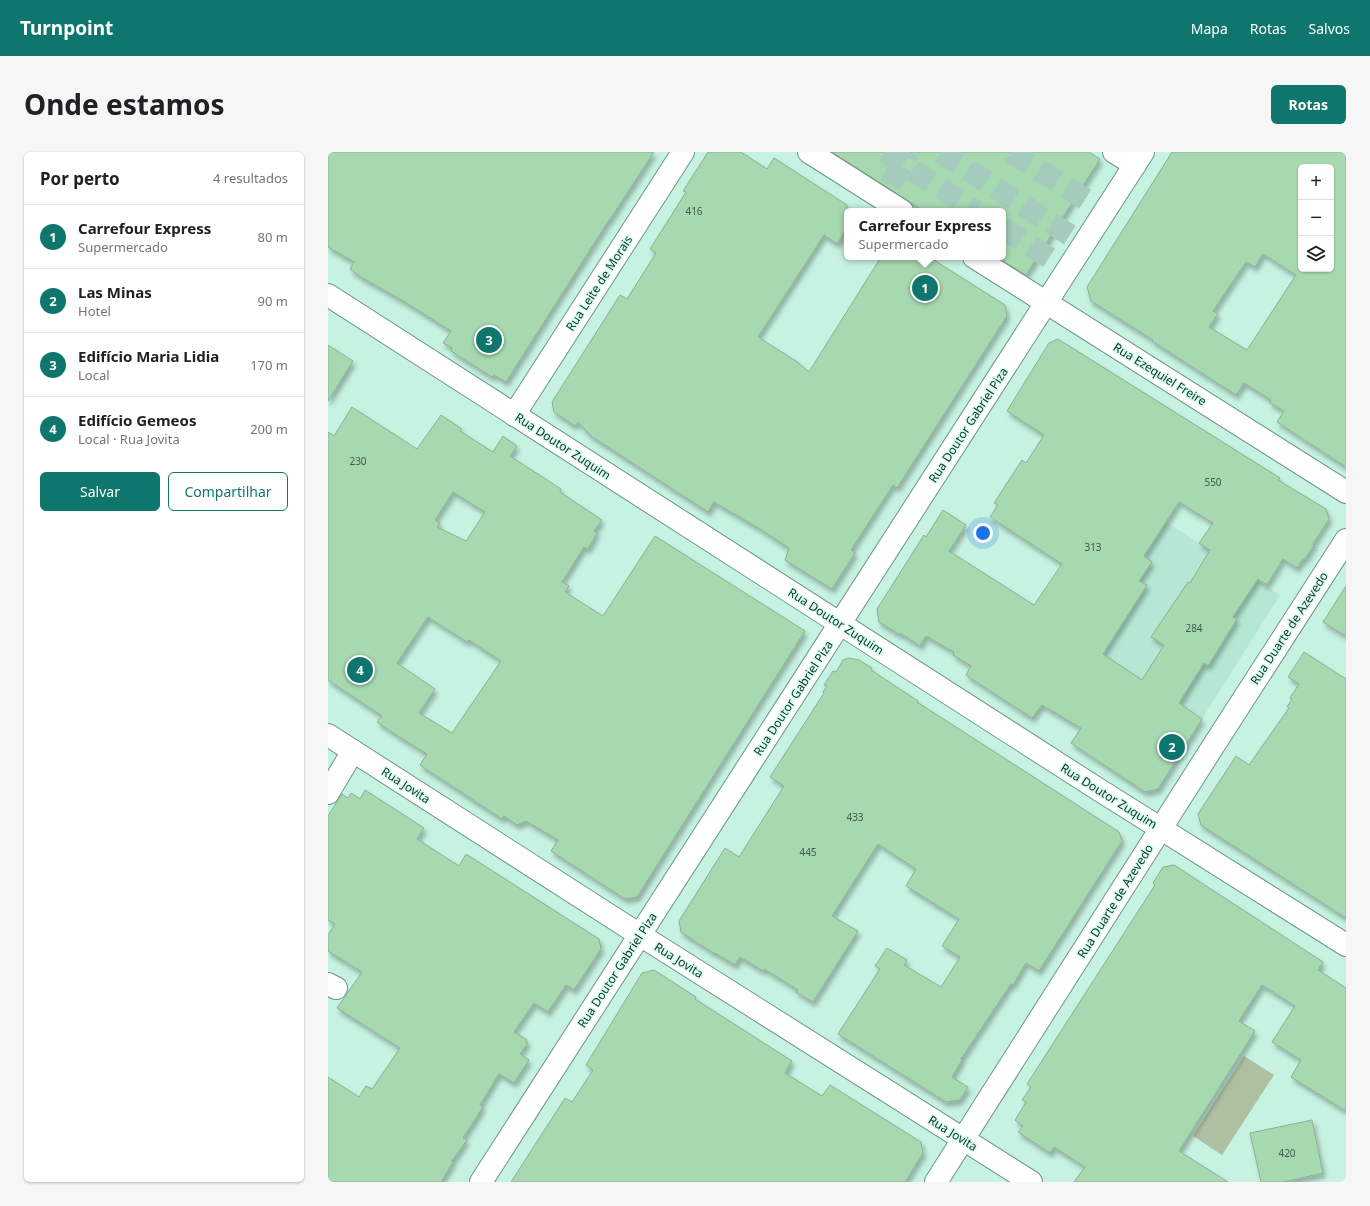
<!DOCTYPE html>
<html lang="pt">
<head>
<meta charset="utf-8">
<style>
  :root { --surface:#fff; --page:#f6f6f6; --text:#202124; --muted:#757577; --line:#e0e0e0; --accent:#0f766e }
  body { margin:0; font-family:"Noto Sans",sans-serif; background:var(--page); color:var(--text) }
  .controls { position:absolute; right:12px; top:12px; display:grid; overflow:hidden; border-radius:6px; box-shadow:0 1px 3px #0004 }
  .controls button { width:36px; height:36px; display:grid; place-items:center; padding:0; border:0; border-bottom:1px solid var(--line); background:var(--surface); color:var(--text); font:20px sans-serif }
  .you { position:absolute; left:655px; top:381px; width:14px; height:14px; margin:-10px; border:3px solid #fff; border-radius:50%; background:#1a73e8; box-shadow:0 0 0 6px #1a73e833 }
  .badge { display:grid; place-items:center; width:26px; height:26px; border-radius:50%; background:var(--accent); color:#fff; font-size:13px; font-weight:700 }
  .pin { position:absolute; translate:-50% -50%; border:2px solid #fff; box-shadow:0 1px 4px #0006 }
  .popup { position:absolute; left:516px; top:56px; width:162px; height:52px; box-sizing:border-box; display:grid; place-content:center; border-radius:6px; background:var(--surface); filter:drop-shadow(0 1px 3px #0005); font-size:13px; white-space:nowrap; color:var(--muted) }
  .popup b { font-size:15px; color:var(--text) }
  .popup::after { content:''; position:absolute; left:50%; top:100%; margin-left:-8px; border:8px solid transparent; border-top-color:var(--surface) }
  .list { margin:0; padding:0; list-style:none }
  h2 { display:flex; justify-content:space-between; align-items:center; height:52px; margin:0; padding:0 16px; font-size:17px }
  h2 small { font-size:13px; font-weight:400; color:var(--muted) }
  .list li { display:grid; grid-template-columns:26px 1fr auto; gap:12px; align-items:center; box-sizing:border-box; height:64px; padding:0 16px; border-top:1px solid var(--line) }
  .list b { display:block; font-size:15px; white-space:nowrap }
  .list p { margin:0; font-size:13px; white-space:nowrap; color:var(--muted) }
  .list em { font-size:13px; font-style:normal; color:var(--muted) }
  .actions { display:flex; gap:8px; padding:12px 16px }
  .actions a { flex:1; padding:9px 0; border:1px solid var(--accent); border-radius:6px; text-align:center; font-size:14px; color:var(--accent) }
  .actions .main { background:var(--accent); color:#fff }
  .icon { flex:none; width:22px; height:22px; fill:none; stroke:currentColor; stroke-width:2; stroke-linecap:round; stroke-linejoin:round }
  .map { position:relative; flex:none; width:1018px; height:1030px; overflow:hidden; border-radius:6px }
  header { display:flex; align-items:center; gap:24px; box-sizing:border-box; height:56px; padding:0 20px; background:var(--accent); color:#fff }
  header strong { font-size:19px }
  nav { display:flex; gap:22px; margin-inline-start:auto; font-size:14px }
  .intro { display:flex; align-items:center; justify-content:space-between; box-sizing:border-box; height:96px; padding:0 24px }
  h1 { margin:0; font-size:28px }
  .button { padding:10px 18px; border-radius:6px; background:var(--accent); color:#fff; font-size:14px; font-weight:700 }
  main { display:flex; gap:24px; padding:0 24px }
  aside { flex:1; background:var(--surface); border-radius:6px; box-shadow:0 1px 3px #0004 }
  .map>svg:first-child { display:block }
  .built { fill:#b4e8d4 }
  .green { fill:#afbfa1 }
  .building { fill:#a7d9b0; stroke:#8fae94; fill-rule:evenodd; filter:url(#shadow) }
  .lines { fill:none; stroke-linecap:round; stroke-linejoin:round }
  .minor-tunnel { stroke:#a4cbbc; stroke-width:22; stroke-dasharray:22 11; stroke-linecap:butt }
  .minor-casing { stroke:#6d9586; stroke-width:24 }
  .major-casing { stroke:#6d9586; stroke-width:24 }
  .minor { stroke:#fff; stroke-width:22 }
  .major { stroke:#fff; stroke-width:22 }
  .labels { text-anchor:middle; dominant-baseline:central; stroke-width:3; stroke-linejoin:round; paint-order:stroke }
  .number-label { font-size:10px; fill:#405a4b }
  .street-label { font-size:12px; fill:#1e2f29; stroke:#d3ffee }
</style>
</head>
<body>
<header>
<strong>Turnpoint</strong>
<nav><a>Mapa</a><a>Rotas</a><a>Salvos</a></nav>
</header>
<div class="intro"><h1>Onde estamos</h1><a class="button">Rotas</a></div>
<main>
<aside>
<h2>Por perto<small>4 resultados</small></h2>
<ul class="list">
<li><span class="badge">1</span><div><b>Carrefour Express</b><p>Supermercado</p></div><em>80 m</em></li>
<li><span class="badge">2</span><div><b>Las Minas</b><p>Hotel</p></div><em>90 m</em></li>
<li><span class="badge">3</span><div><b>Edifício Maria Lidia</b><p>Local</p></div><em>170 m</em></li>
<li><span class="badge">4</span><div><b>Edifício Gemeos</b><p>Local · Rua Jovita</p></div><em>200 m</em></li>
</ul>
<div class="actions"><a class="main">Salvar</a><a>Compartilhar</a></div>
</aside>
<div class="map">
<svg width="1018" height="1030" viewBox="0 0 1018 1030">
  <defs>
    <filter id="shadow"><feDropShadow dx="2.5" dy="4.5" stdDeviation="2" flood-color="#0004"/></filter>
  </defs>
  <rect width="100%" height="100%" fill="#c6f2e1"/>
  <polygon class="built" points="838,370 952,443 874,567 775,503 818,433 811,429 823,410 816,404"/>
  <polygon class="green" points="916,904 946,923 894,1003 865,984"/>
  <g class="building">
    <polygon points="0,0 326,0 281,69 281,68 178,230 166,223 164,225 123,199 124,196 115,191 123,179 77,150 33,125 22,117 26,110 0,95"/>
    <polygon points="380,0 413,0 439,17 446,6 519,53 519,76 509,92 496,83 430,185 468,209 481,220 553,105 601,105 677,153 679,164 569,336 565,333 523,398 527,401 504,437 457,408 461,396 432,377 386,350 380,360 263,284 250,270 247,274 226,260 224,250 292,143 299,147 328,101 322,97 358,40 355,39"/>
    <polygon points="504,0 761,0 772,7 698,123 675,109 675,59 596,59"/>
    <path d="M844 0H1018V315L949 270 956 259 942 251 943 248 916 231 908 243 824 189 825 188 763 149 759 135ZM973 15H1003V117H973ZM935 102 968 123 919 198 881 175 890 162 885 159 918 110 927 115Z"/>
    <path d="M730 187 952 326 950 328 998 357 1001 367 985 392 986 393 977 407H975L969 416 955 407 939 433 930 427 905 465 909 467 880 514 876 511 851 551 874 567 830 637 817 640 743 591 753 576 714 553 704 566 638 523 643 514 625 503 626 500 598 484 592 494 572 481V483L551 470 549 457 596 383 598 385 615 358 638 373 621 399 706 453 734 412 662 365 670 353 666 351 694 308 698 311 716 283 679 259 721 191ZM851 350 885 371 871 391 882 398 862 431 860 430 823 485 836 493 814 528 775 502 819 433 811 429 824 410 816 404Z"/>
    <polygon points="0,193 25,209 0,249"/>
    <path d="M24 255 89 297 113 263 134 277 132 279 165 300 175 284 189 294 182 304 233 337 232 340 274 368 266 379 269 381 260 397 256 395 234 430 241 434 237 440 275 464 327 384 477 479 309 745 297 747 223 699 230 688 198 669 189 673 176 664 174 667 92 613 99 602 73 586 49 570 54 564 0 528V280L6 284ZM125 340 157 360 138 389 109 375 112 371 107 368ZM100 465 139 490 141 488 173 509 124 581 91 561 107 537 69 511Z"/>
    <polygon points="1018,434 1018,484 995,470"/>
    <polygon points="976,500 1018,527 1018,766 873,673 870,662 908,604 921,613 961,556 959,555 964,547 962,546 971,532 960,525"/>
    <polygon points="520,506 531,508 544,516 543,518 590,549 589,550 791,680 794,689 711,819 698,811 685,833 683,832 633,907 634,908 624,925 640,935 632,948 618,950 510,882 552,817 547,814 559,796 579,808 576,813 613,835 632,805 614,794 631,767 578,734 588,717 550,692 504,764 530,779 485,850 468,840 470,838 467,836 436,817 435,819 412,805 407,813 387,801 387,802 353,780 351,769 397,696 411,705 456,634 442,625 496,541 495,540 499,534 496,533 505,519 508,520 515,508"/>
    <polygon points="37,638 96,676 89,687 131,714 138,702 271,787 273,797 246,838 238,833 220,860 206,851 186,880 199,888 198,890 200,891 192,902 201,908 186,931 171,922 152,953 155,955 135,986 139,988 124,1009 125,1010 113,1030 0,1030 0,925 31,945 38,934 44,937 72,896 9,856 34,820 0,799 0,783 7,772 0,768 0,664 14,642 20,646 23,641 32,647"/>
    <polygon points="846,713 995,810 990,818 1018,836 1018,959 963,925 973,908 944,890 967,854 934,833 911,869 927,879 851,999 900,1030 746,1030 757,1015 726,995 722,1001 690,980 695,974 687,968 698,950 694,948 703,935 699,932 827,733 825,731 835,715"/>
    <polygon points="326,818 368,845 367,847 464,909 457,921 494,944 502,933 593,990 595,1001 577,1030 183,1030 237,946 244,950 265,918 258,913 314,821"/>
    <polygon points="984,968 995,1021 956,1030 933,1030 922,981"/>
  </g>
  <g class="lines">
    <g class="minor-tunnel">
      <polyline points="557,0 648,59"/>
      <polyline points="612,0 756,92"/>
      <polyline points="683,0 777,60"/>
      <polyline points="562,33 581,0"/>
      <polyline points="675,76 740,118"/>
    </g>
    <g class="minor-casing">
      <g id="minor">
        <polyline points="481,0 574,59"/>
        <polyline points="786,0 807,13"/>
        <polyline points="646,105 1018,340"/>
        <polyline points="186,263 355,0"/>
        <polyline points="0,583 312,783 703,1030"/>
        <polyline points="0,641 25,599"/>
        <polyline points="0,832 8,836"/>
        <polyline points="153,1030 815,0"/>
      </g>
    </g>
    <g class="major-casing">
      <g id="major">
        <polyline points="0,143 765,634 1018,793"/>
        <polyline points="608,1030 877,607 1018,388"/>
      </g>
    </g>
    <use href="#minor" class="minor"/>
    <use href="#major" class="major"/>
  </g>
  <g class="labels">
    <g class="number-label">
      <text x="366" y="59">416</text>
      <text x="30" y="309">230</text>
      <text x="885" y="330">550</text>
      <text x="765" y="395">313</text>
      <text x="866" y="476">284</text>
      <text x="527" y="665">433</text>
      <text x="480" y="700">445</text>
      <text x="959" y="1001">420</text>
    </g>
    <g class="street-label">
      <text transform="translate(271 131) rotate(-57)">Rua Leite de Morais</text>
      <text transform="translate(832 222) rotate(32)">Rua Ezequiel Freire</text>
      <text transform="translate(640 273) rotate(-57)">Rua Doutor Gabriel Piza</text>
      <text transform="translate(235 294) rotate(33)">Rua Doutor Zuquim</text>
      <text transform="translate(508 469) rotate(33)">Rua Doutor Zuquim</text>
      <text transform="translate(961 476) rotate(-57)">Rua Duarte de Azevedo</text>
      <text transform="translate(465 546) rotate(-57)">Rua Doutor Gabriel Piza</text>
      <text transform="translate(78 633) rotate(33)">Rua Jovita</text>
      <text transform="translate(781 644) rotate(32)">Rua Doutor Zuquim</text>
      <text transform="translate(787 749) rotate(-58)">Rua Duarte de Azevedo</text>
      <text transform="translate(351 808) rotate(32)">Rua Jovita</text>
      <text transform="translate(289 818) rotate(-57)">Rua Doutor Gabriel Piza</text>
      <text transform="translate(625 981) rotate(32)">Rua Jovita</text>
    </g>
  </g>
</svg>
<div class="controls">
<button>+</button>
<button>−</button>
<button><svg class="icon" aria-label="layers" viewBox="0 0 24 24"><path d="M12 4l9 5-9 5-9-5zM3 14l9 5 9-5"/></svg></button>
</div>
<div class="you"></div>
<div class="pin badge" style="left:597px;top:136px">1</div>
<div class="popup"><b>Carrefour Express</b>Supermercado</div>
<div class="pin badge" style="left:844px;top:595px">2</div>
<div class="pin badge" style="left:161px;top:188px">3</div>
<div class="pin badge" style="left:32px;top:518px">4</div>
</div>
</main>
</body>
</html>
